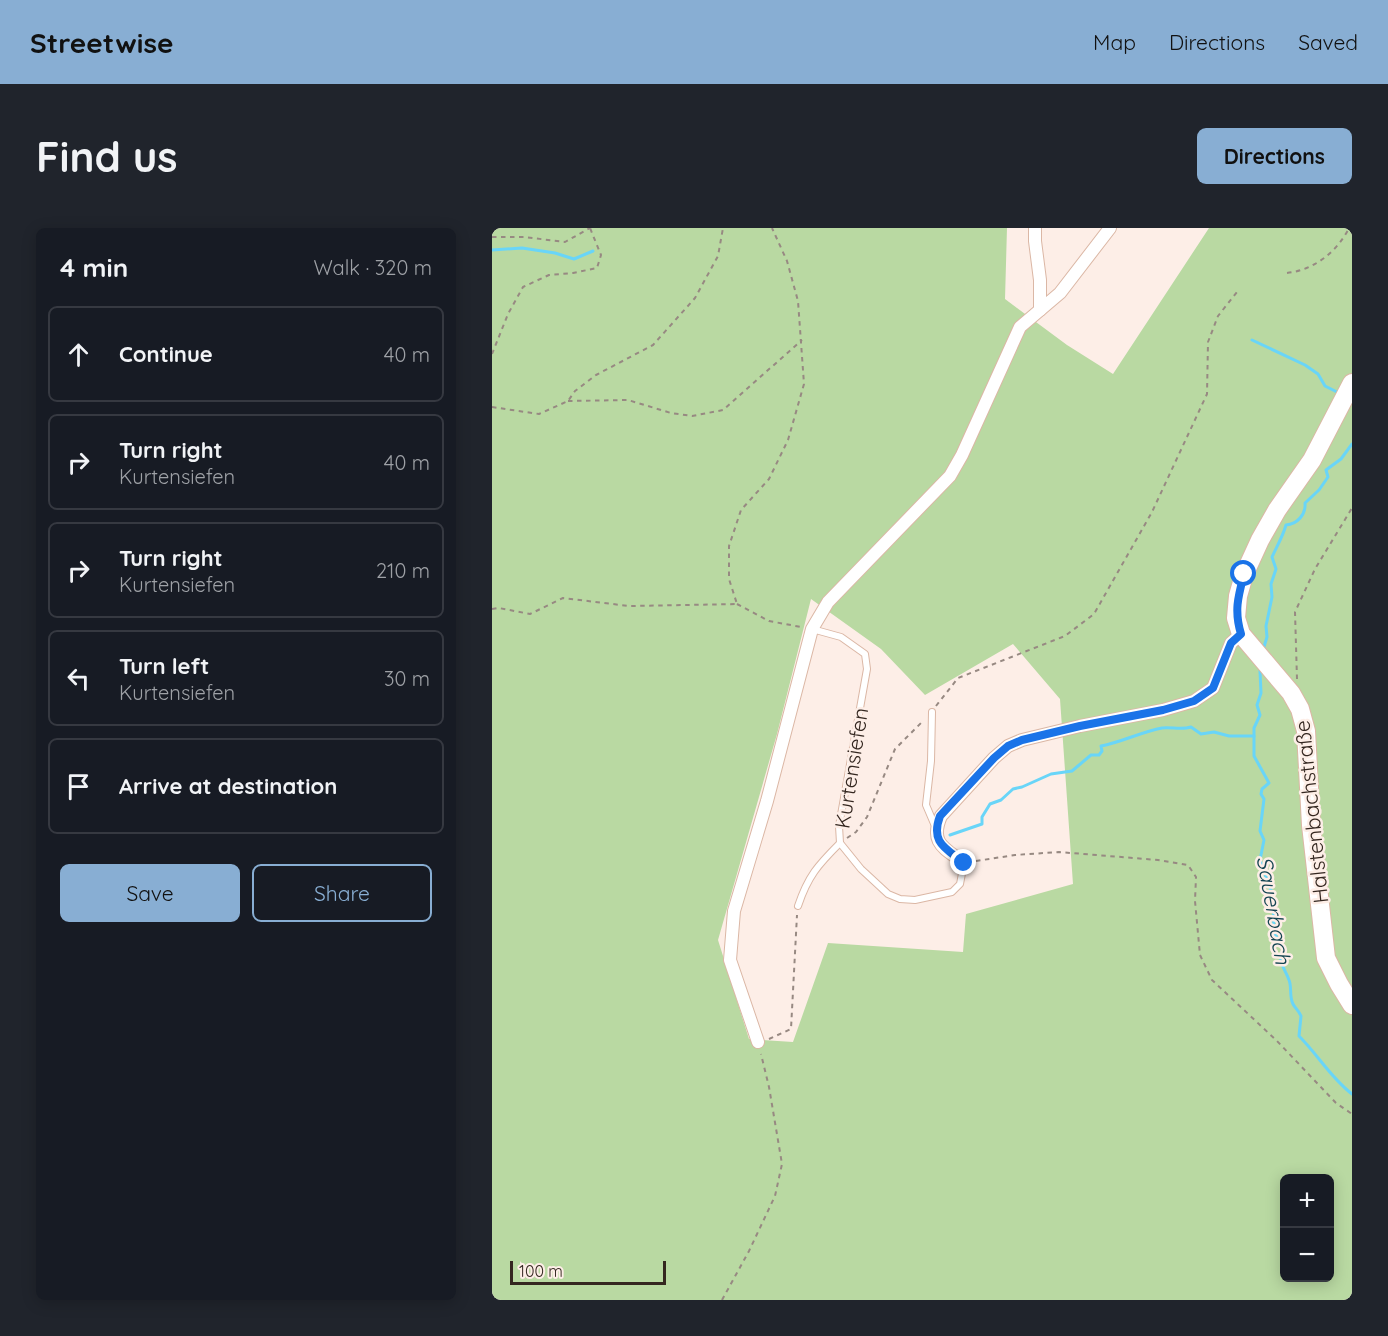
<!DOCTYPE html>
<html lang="en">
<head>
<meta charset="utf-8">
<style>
  :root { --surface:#171b24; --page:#20242c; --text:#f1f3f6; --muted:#9ea1a6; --line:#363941; --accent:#88aed3 }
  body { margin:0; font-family:Quicksand,sans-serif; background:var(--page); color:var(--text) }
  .controls { position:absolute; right:18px; bottom:18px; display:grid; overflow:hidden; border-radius:9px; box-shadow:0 3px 15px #0003 }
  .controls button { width:54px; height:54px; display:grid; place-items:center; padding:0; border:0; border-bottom:2px solid var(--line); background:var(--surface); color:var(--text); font:30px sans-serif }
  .scale { position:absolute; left:18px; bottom:15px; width:156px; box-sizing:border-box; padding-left:6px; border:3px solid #342720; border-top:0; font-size:16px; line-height:21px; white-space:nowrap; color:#342720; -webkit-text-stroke:4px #fdeee7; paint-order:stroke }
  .stop { position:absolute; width:18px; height:18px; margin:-14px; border:4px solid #1a73e8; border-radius:50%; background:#fff }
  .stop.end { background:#1a73e8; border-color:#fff; box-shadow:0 2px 6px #0008 }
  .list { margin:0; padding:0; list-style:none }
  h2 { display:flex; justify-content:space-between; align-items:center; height:78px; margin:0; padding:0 24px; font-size:26px }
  h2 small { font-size:20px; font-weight:400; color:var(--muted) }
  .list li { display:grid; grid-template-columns:39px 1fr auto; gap:18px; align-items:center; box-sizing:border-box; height:96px; margin:0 12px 12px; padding:0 12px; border:2px solid var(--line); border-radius:9px }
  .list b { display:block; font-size:22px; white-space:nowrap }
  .list p { margin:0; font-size:20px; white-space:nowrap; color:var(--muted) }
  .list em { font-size:20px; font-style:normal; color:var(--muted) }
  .actions { display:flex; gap:12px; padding:18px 24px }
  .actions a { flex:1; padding:14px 0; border:2px solid var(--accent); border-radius:9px; text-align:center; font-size:21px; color:var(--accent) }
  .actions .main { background:var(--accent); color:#111 }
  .icon { flex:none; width:33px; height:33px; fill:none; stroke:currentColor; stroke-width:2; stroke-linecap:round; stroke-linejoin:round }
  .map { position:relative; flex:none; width:860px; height:1072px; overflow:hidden; border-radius:9px }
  header { display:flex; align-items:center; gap:36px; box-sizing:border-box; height:84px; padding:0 30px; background:var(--accent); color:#111 }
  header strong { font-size:28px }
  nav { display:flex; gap:33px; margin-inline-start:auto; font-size:21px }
  .intro { display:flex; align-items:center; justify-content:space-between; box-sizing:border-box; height:144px; padding:0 36px }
  h1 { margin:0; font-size:42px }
  .button { padding:15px 27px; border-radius:9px; background:var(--accent); color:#111; font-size:21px; font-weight:700 }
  main { display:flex; gap:36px; padding:0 36px }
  aside { flex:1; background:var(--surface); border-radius:9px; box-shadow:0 3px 15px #0003 }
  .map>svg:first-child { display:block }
  .green { fill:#b9d9a2; fill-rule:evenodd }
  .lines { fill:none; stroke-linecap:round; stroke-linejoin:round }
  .stream { stroke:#69d5f8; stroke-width:3 }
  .lane-casing { stroke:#dbb7a5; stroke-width:8 }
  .street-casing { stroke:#dbb7a5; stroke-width:14 }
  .secondary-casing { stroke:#dbb7a5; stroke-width:20 }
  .path { stroke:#978982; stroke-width:2; stroke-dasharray:4.5 4.5; stroke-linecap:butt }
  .lane { stroke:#fff; stroke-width:6 }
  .street { stroke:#fff; stroke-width:12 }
  .secondary { stroke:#fff; stroke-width:18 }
  .route { stroke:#1a73e8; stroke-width:8 }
  .labels { text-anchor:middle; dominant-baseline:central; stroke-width:5; stroke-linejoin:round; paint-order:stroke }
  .street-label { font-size:21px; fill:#342720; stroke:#fdeee7 }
  .water-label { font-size:22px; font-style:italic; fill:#134452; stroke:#fdeee7 }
</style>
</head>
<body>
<header>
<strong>Streetwise</strong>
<nav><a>Map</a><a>Directions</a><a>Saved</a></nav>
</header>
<div class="intro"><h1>Find us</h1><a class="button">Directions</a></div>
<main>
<aside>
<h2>4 min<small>Walk · 320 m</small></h2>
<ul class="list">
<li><svg class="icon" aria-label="ahead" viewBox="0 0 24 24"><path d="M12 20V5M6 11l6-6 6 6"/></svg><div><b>Continue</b></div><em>40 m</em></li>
<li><svg class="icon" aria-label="right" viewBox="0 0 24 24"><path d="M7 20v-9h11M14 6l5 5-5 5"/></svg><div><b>Turn right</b><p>Kurtensiefen</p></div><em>40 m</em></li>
<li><svg class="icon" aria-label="right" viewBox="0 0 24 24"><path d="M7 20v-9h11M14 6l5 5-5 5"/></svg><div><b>Turn right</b><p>Kurtensiefen</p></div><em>210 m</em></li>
<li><svg class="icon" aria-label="left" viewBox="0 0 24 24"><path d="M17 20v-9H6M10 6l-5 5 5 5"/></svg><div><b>Turn left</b><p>Kurtensiefen</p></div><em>30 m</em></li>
<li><svg class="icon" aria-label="arrive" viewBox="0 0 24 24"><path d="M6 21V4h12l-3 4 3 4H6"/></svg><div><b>Arrive at destination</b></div></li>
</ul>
<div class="actions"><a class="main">Save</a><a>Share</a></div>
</aside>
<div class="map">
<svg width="860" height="1072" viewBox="0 0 860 1072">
  <rect width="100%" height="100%" fill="#fdeee7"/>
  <path class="green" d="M0 0H515L513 71 575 117 621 146 717 0H860V1072H0ZM319 371 389 421 433 467 521 416 568 471 581 656 474 686 471 724 336 715 301 814 257 811 226 712 285 506ZM792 950H838V1050H792Z"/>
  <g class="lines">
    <g class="stream">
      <polyline points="0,22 30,20 63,25 82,31 101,23"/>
      <polyline points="760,112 813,137 826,146 833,158 847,165"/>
      <path d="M771 422 775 409 774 398 780 369 779 356 784 341 780 329C785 318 791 308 794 297 805 296 814 287 813 275L827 262 836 249 834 242 849 231 860 216"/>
      <path d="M768 443 769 465 765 477 768 487 762 500V528L777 555 770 561 769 566 772 571 768 603 772 612 768 632 781 668 782 705 792 720C784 733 793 740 797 752 800 759 797 768 801 776 803 780 807 783 809 788L807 808C826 827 839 850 860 866"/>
      <path d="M458 607 490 596V589L498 576 509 572 521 561 530 559 559 546 580 543 599 527H607L610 523 609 518C630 514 649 504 670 500 680 499 690 502 699 499L709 506 722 504 737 508H762"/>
    </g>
    <g class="lane-casing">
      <g id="lane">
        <polyline points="320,401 349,409 373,426 375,441 347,598 348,615 369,641 396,666 408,671 423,672 460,664 468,656 472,635"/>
        <polyline points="440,484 439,533 434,577 443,598"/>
        <path d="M306 678C316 648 326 637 348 615"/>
      </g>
    </g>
    <g class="street-casing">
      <g id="street">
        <polyline points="543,0 543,13 548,52 548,82 568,65 618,0"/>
        <path d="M472 635C453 620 437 616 449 588L502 530 516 518 530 512 588 498 671 482 702 473 721 460 739 415 749 406"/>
        <polyline points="266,814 238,732 242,683 275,573 320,401 336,374 458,248 470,227 528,99 548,82"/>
      </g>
    </g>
    <g class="secondary-casing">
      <polyline id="secondary" points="860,155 820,232 785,282 768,312 752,347 746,368 744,390 749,406 799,465 808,481 814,503 819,597 834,730 847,756 860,777"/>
    </g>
    <g class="path">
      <polyline points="0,9 32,9 73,14 98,0"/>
      <path d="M795 45C822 42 845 24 857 0"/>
      <polyline points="0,126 16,86 31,59 57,47 81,45 105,40 109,27 98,0"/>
      <polyline points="76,173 136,172 179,185 200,188 231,182 310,112"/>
      <polyline points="0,179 47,186 76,173 83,163 104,147 161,117 203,70 226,28 231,0"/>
      <polyline points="245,376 277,393 309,399"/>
      <polyline points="0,381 7,380 38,386 71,370 137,378 245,376 237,351 237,318 249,282 277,251 296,212 312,156 306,73 295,33 280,0"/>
      <polyline points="805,451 803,384 823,341 860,280"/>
      <polyline points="444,478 466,450 573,408 602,386 660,284 715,166 716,114 726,88 745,64"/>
      <polyline points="355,610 364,604 375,589 403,521 432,492"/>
      <polyline points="484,633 523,627 567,624 666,632 696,637 704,649 703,673 708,727 720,752 785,813 844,875 860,886"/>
      <polyline points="277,811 299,801 305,687"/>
      <polyline points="230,1072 257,1023 283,968 290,936 277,859 269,826"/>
    </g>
    <use href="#lane" class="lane"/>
    <use href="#street" class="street"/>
    <use href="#secondary" class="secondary"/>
  </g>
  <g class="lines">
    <path class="route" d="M472 635C454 620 438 615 448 588L502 530 516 518 530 512 588 498 671 482 702 473 721 460 739 415 749 406C742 383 746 369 752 346"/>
  </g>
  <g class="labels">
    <g class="street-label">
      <text transform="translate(359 540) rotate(-81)">Kurtensiefen</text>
      <text transform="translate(819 584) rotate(-96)">Halstenbachstraße</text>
    </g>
    <g class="water-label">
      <text transform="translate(782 682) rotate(80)">Sauerbach</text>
    </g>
  </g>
</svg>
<div class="controls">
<button>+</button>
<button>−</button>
</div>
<div class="scale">100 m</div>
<div class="stop" style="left:752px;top:346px"></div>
<div class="stop end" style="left:472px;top:635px"></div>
</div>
</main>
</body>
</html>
